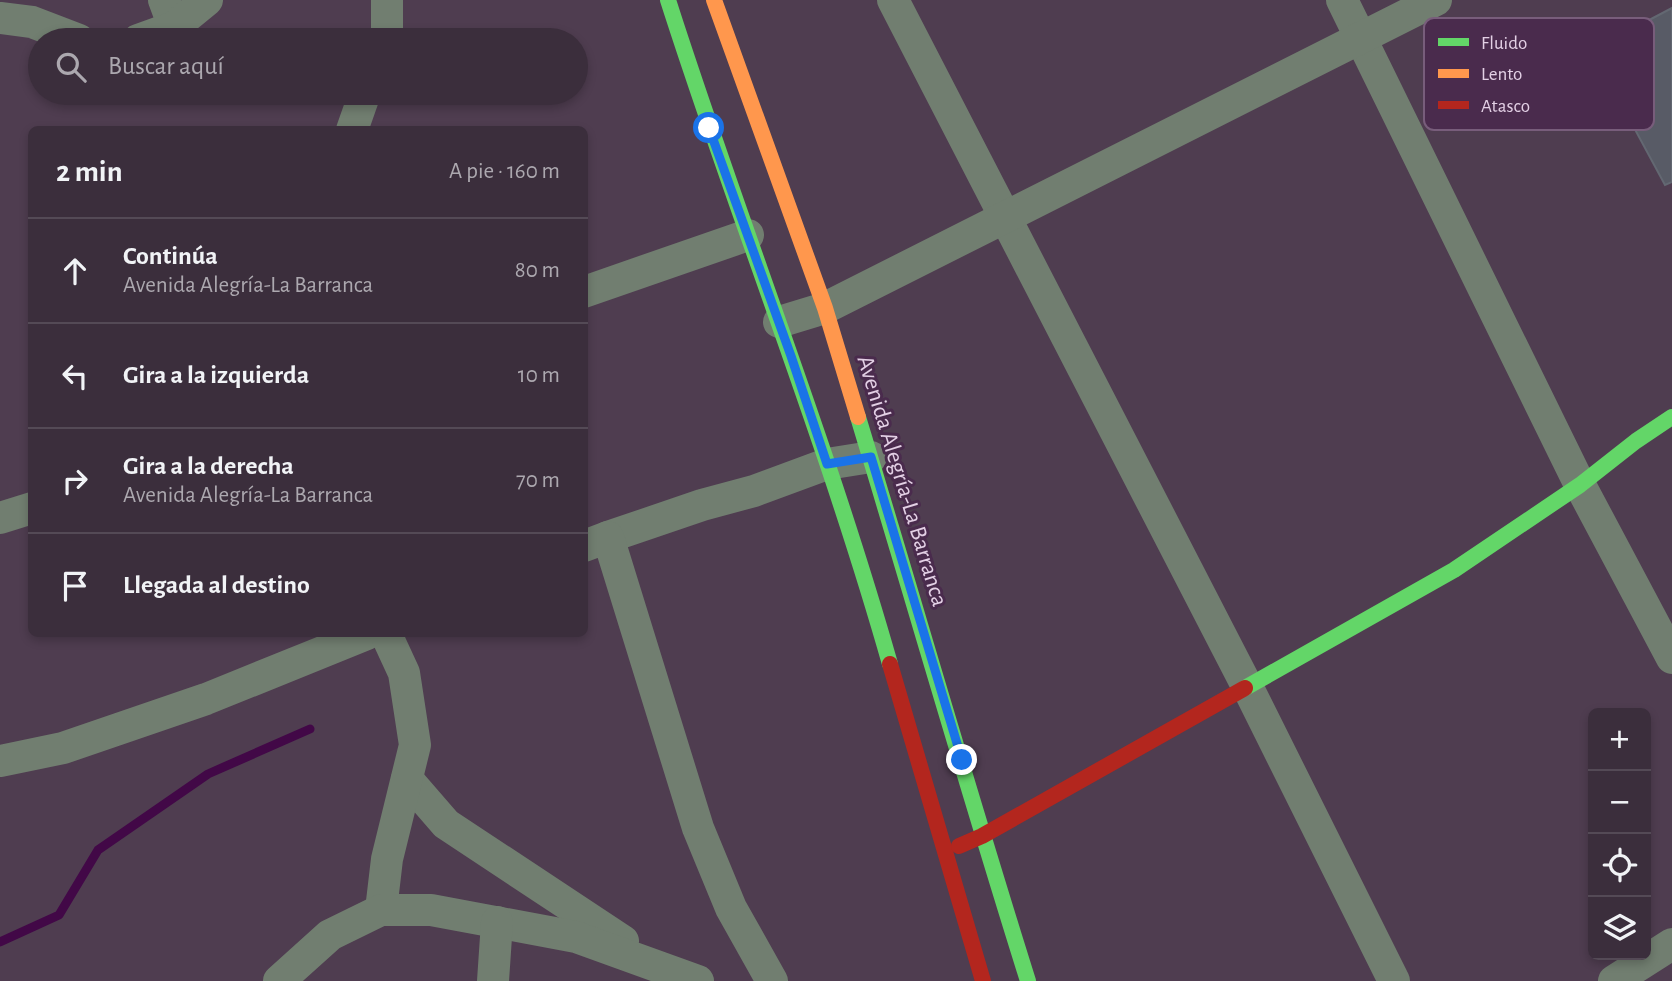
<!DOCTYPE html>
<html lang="es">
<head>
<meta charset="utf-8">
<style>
  :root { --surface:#3b2e3c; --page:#423643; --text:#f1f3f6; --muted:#aca8af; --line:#544a56 }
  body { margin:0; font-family:"Alegreya Sans",sans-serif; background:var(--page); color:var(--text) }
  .controls { position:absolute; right:21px; bottom:21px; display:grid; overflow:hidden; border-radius:10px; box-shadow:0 4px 10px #0003 }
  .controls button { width:63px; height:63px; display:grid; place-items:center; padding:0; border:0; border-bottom:2px solid var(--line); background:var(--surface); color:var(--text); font:35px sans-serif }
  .stop { position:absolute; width:21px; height:21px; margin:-16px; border:5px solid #1a73e8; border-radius:50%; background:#fff }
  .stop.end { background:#1a73e8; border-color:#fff; box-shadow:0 2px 7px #0008 }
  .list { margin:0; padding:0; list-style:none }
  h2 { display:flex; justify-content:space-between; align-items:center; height:91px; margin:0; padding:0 28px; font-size:30px }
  h2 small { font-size:23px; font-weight:400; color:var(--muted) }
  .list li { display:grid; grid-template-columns:46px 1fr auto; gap:21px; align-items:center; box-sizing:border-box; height:105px; padding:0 28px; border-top:2px solid var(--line) }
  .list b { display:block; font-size:26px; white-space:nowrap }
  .list p { margin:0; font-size:23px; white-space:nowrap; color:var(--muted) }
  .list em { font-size:23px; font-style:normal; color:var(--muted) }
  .icon { flex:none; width:38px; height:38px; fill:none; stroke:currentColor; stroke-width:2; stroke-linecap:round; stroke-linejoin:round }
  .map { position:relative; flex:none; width:1672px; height:981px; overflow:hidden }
  .search { position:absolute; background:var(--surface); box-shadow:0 4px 10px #0003; left:28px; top:28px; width:560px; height:77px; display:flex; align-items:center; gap:18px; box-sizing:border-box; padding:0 24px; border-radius:38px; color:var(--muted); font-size:26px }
  .panel { position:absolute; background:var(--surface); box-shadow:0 4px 10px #0003; left:28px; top:126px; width:560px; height:511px; border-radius:10px }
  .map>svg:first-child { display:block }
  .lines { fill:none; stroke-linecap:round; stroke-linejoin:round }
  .stream { stroke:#420847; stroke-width:9 }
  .building { fill:#585b66; stroke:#636872; stroke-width:2 }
  .street { stroke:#717e70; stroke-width:32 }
  .fast { stroke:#63d668; stroke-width:16 }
  .slow { stroke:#ff974d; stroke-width:16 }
  .jam { stroke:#b3261e; stroke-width:16 }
  .route { stroke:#1a73e8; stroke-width:9 }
  .labels { text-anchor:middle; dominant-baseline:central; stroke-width:6; stroke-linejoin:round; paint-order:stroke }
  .street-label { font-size:24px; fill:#e3d0e5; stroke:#4a2b4d }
  .key { fill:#4a2b4d; stroke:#785d7b; stroke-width:2 }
  .key-label { font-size:19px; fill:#e3d0e5 }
</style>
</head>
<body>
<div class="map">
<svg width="1672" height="981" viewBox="0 0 1672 981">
  <rect width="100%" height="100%" fill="#4f3d50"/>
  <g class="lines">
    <polyline class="stream" points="0,942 59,915 98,850 208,774 310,729"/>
  </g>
  <polygon class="building" points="1672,8 1672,182 1665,185 1592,50"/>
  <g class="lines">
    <g class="street">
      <polyline points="164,0 174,27"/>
      <polyline points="893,0 1248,688 1394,981"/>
      <polyline points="1342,0 1580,485 1672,658"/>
      <polyline points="0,18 32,22 79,40"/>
      <polyline points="138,40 174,27 207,0"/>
      <polyline points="384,40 387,34 387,0"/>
      <polyline points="352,130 365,93"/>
      <polyline points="584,292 748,235"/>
      <polyline points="779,322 825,308 1436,0"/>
      <polyline points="0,518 32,508"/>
      <polyline points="608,537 702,505 754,491 827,464 871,457"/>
      <polyline points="584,546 608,537 698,828 731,908 772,981"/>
      <polyline points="0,761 63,748 206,699 367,634"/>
      <polyline points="407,779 446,824 623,941"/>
      <polyline points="381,910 387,859 415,745 404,673 386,634"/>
      <polyline points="279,981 330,935 381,910 431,910 576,937 698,981"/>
      <polyline points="493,981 497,922"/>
      <polyline points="1614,981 1672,944"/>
    </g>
    <g class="fast">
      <path d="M668 0C739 222 826 439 890 664"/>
      <path d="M858 417C915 605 969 794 1028 981"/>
      <polyline points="1245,688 1454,570 1580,485 1636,441 1672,417"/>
    </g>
    <polyline class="slow" points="714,0 825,308 858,417"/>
    <g class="jam">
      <polyline points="890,664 983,981"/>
      <polyline points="959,846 982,836 1245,688"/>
    </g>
  </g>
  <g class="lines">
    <polyline class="route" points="709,128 791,356 827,464 871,457 962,760"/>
  </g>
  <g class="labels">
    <g class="street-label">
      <text transform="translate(902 481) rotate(73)">Avenida Alegría-La Barranca</text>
    </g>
  </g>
  <rect x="1424" y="18" width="230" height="112" rx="10" class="key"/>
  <rect x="1438" y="38" width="31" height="8" fill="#63d668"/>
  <rect x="1438" y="69" width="31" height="9" fill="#ff974d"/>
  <rect x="1438" y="101" width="31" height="8" fill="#b3261e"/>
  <g class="key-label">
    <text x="1481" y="49">Fluido</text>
    <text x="1481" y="80">Lento</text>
    <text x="1481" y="112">Atasco</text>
  </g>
</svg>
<div class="controls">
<button>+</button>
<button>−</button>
<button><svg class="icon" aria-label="locate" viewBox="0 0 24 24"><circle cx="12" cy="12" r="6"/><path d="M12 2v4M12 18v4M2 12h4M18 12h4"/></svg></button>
<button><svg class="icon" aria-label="layers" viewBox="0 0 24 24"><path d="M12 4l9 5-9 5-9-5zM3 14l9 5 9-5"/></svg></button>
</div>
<div class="stop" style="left:709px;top:128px"></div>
<div class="stop end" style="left:962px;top:760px"></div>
<div class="search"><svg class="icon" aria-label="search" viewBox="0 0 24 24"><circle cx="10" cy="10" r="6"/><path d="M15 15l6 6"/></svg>Buscar aquí</div>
<section class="panel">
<h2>2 min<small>A pie · 160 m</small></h2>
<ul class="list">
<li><svg class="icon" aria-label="ahead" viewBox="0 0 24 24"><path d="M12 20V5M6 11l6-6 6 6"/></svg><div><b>Continúa</b><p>Avenida Alegría-La Barranca</p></div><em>80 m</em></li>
<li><svg class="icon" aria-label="left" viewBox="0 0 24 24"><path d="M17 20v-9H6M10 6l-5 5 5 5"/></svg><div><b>Gira a la izquierda</b></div><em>10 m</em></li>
<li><svg class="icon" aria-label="right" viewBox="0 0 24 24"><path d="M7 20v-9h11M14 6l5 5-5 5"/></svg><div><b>Gira a la derecha</b><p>Avenida Alegría-La Barranca</p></div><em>70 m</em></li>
<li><svg class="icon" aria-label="arrive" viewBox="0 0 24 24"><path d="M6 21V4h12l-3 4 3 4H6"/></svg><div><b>Llegada al destino</b></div></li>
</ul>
</section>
</div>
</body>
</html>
